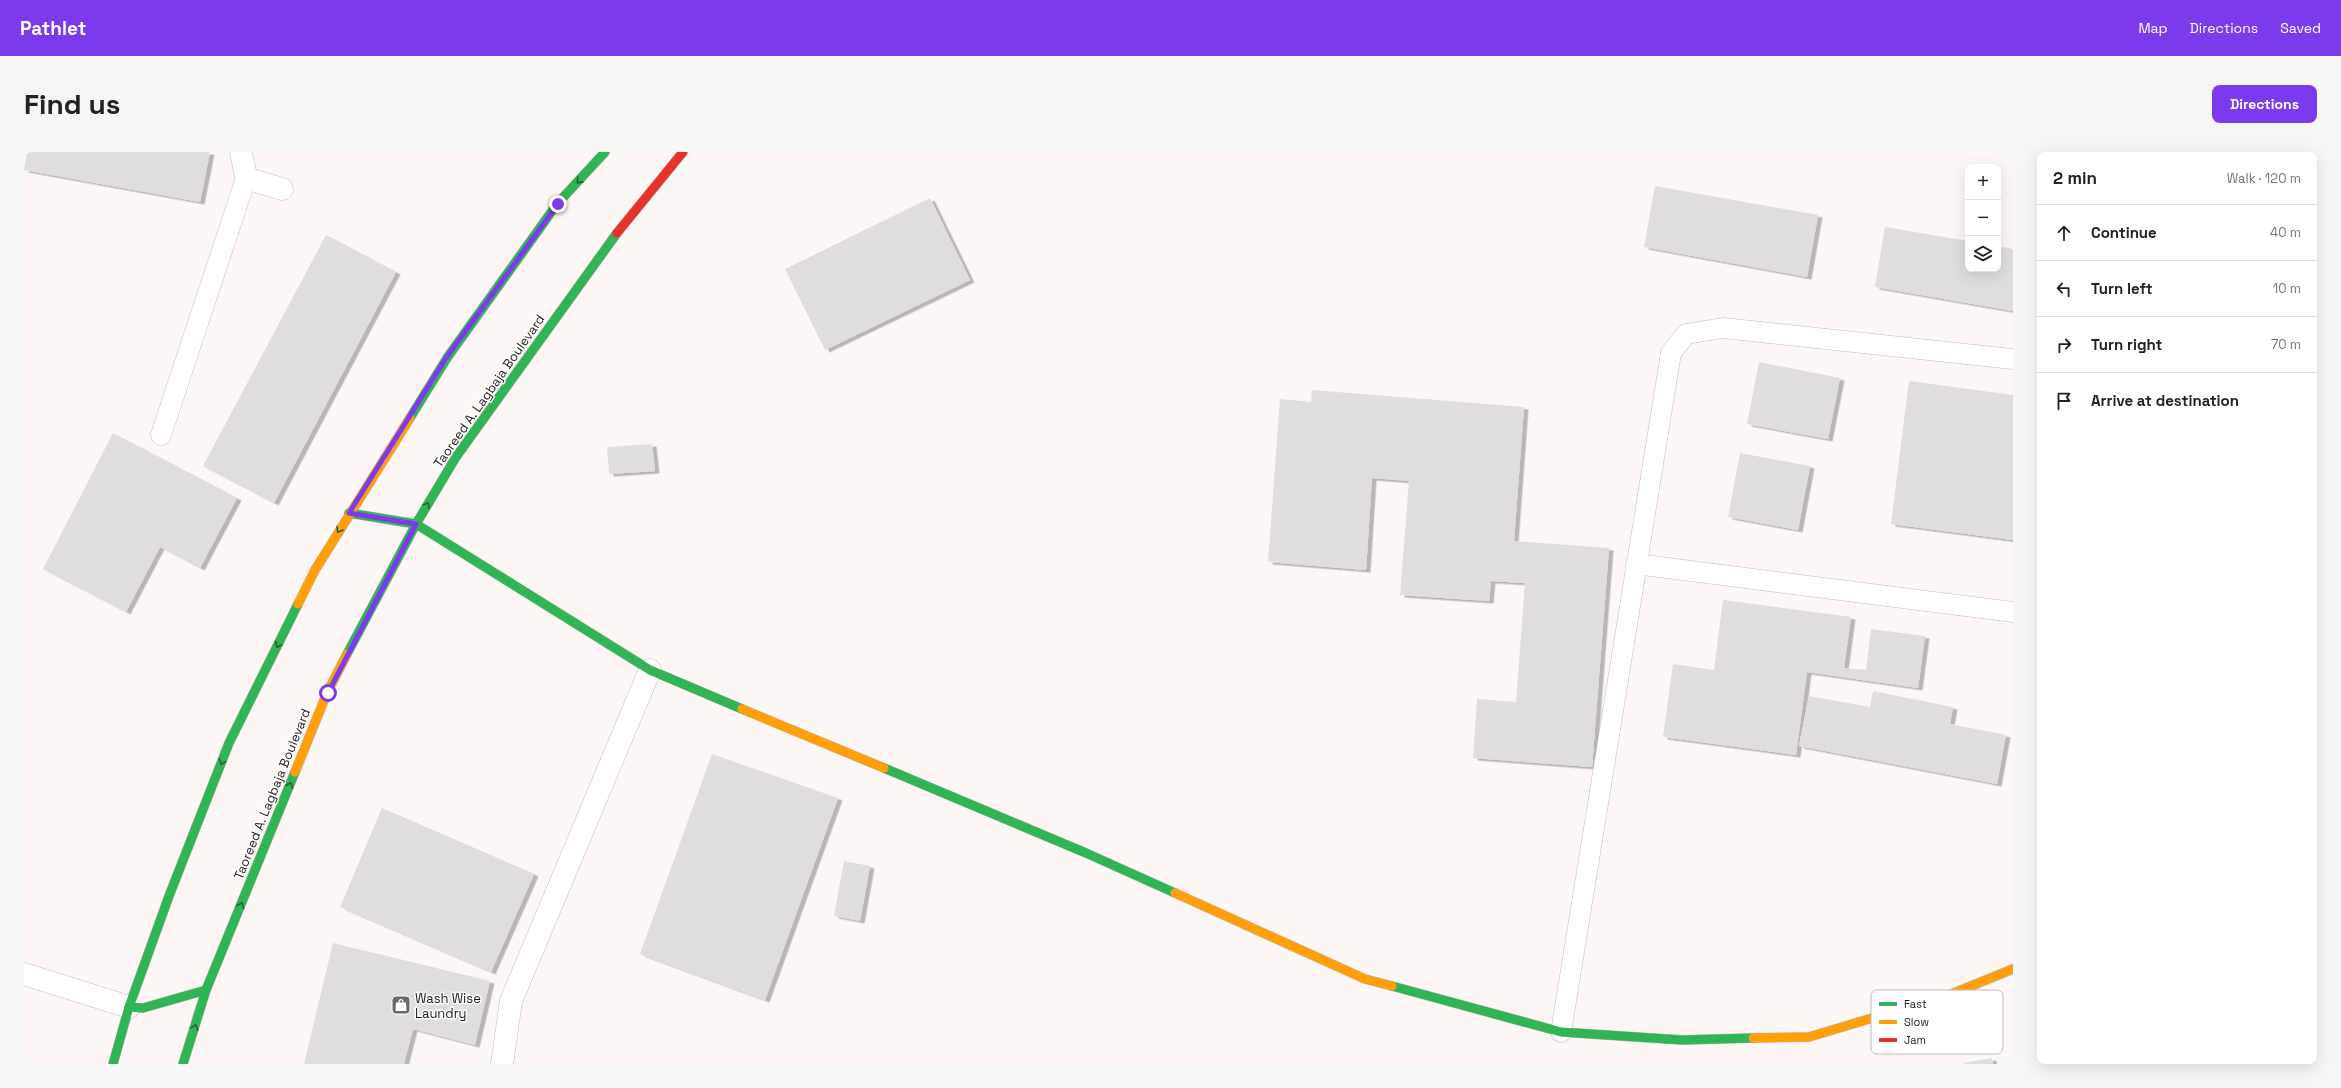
<!DOCTYPE html>
<html lang="en">
<head>
<meta charset="utf-8">
<style>
  :root { --surface:#fff; --page:#f6f6f6; --text:#222; --muted:#767676; --line:#e0e0e0; --accent:#7c3aed }
  body { margin:0; font-family:"Space Grotesk",sans-serif; background:var(--page); color:var(--text) }
  .controls { position:absolute; right:12px; top:12px; display:grid; overflow:hidden; border-radius:8px; box-shadow:0 4px 16px #0002 }
  .controls button { width:36px; height:36px; display:grid; place-items:center; padding:0; border:0; border-bottom:1px solid var(--line); background:var(--surface); color:var(--text); font:20px sans-serif }
  .stop { position:absolute; width:12px; height:12px; margin:-9px; border:3px solid #7c3aed; border-radius:50%; background:#fff }
  .stop.end { background:#7c3aed; border-color:#fff; box-shadow:0 1px 4px #0008 }
  .list { margin:0; padding:0; list-style:none }
  h2 { display:flex; justify-content:space-between; align-items:center; height:52px; margin:0; padding:0 16px; font-size:17px }
  h2 small { font-size:13px; font-weight:400; color:var(--muted) }
  .list li { display:grid; grid-template-columns:26px 1fr auto; gap:12px; align-items:center; box-sizing:border-box; height:56px; padding:0 16px; border-top:1px solid var(--line) }
  .list b { display:block; font-size:15px; white-space:nowrap }
  .list em { font-size:13px; font-style:normal; color:var(--muted) }
  .icon { flex:none; width:22px; height:22px; fill:none; stroke:currentColor; stroke-width:2; stroke-linecap:round; stroke-linejoin:round }
  .map { position:relative; flex:none; width:1989px; height:912px; overflow:hidden; border-radius:8px }
  header { display:flex; align-items:center; gap:24px; box-sizing:border-box; height:56px; padding:0 20px; background:var(--accent); color:#fff }
  header strong { font-size:19px }
  nav { display:flex; gap:22px; margin-inline-start:auto; font-size:14px }
  .intro { display:flex; align-items:center; justify-content:space-between; box-sizing:border-box; height:96px; padding:0 24px }
  h1 { margin:0; font-size:28px }
  .button { padding:10px 18px; border-radius:8px; background:var(--accent); color:#fff; font-size:14px; font-weight:700 }
  main { display:flex; gap:24px; padding:0 24px }
  aside { flex:1; background:var(--surface); border-radius:8px; box-shadow:0 4px 16px #0002 }
  .map>svg:first-child { display:block }
  .building { fill:#e0dddd; filter:url(#shadow) }
  .lines { fill:none; stroke-linecap:round; stroke-linejoin:round }
  .lane-casing { stroke:#c1bcbb; stroke-width:21 }
  .street-casing { stroke:#c1bcbb; stroke-width:23 }
  .fast-casing { stroke:#c1bcbb; stroke-width:10 }
  .slow-casing { stroke:#c1bcbb; stroke-width:10 }
  .jam-casing { stroke:#c1bcbb; stroke-width:10 }
  .lane { stroke:#fffefe; stroke-width:20 }
  .street { stroke:#fffefe; stroke-width:22 }
  .fast { stroke:#30b455; stroke-width:9 }
  .slow { stroke:#ff9f0a; stroke-width:9 }
  .jam { stroke:#e5322d; stroke-width:9 }
  .oneway { stroke:#276035 }
  .route { stroke:#7c3aed; stroke-width:5 }
  .labels { text-anchor:middle; dominant-baseline:central; stroke-width:3; stroke-linejoin:round; paint-order:stroke }
  .street-label { font-size:13px; fill:#1f1b1a; stroke:#fff }
  .poi-label { font-size:13px; fill:#1f1b1a; stroke:#fff; text-anchor:start }
  .key { fill:#fff; stroke:#bcbbba; stroke-width:1 }
  .key-label { font-size:11px; fill:#1f1b1a }
</style>
</head>
<body>
<header>
<strong>Pathlet</strong>
<nav><a>Map</a><a>Directions</a><a>Saved</a></nav>
</header>
<div class="intro"><h1>Find us</h1><a class="button">Directions</a></div>
<main>
<div class="map">
<svg width="1989" height="912" viewBox="0 0 1989 912">
  <defs>
    <filter id="shadow"><feDropShadow dx="4.5" dy="2.5" stdDeviation="0" flood-color="#0004"/></filter>
  </defs>
  <rect width="100%" height="100%" fill="#fcf7f5"/>
  <g class="building">
    <polygon points="3,0 186,0 176,50 0,18"/>
    <polygon points="1631,34 1794,63 1783,125 1620,95"/>
    <polygon points="906,46 946,128 801,198 761,117"/>
    <polygon points="1861,75 1944,89 1944,117 1974,117 1974,94 1989,97 1989,159 1851,135"/>
    <polygon points="302,83 372,120 250,351 179,314"/>
    <polygon points="1735,210 1816,226 1804,287 1723,272"/>
    <polygon points="1885,229 1989,243 1989,388 1867,372"/>
    <polygon points="1288,238 1500,255 1490,389 1585,396 1568,615 1449,606 1453,547 1492,550 1501,431 1467,429 1465,449 1376,443 1385,329 1348,326 1342,418 1244,410 1256,247 1287,250"/>
    <polygon points="89,281 213,346 176,416 136,395 102,460 19,417"/>
    <polygon points="628,292 631,319 585,322 583,295"/>
    <polygon points="1716,301 1786,314 1774,378 1704,365"/>
    <polygon points="1699,448 1827,465 1820,516 1842,518 1847,477 1901,484 1894,536 1783,520 1772,603 1639,585 1649,512 1690,518"/>
    <polygon points="1849,539 1929,555 1926,572 1982,583 1973,632 1775,594 1785,544 1846,555"/>
    <polygon points="688,602 814,646 741,848 616,802"/>
    <polygon points="358,656 510,722 467,820 316,755"/>
    <polygon points="820,709 846,714 836,769 810,764"/>
    <polygon points="309,791 466,829 451,893 389,877 380,912 280,912"/>
    <polygon points="1968,906 1969,912 1940,912 1940,911"/>
  </g>
  <g class="lines">
    <g class="lane-casing">
      <g id="lane">
        <polyline points="137,283 222,26"/>
        <polyline points="1612,412 1989,460"/>
        <polyline points="1537,880 1647,201 1662,182 1699,176 1989,207"/>
      </g>
    </g>
    <g class="street-casing">
      <g id="street">
        <polyline points="217,0 222,26 258,37"/>
        <polyline points="0,822 105,855"/>
        <polyline points="478,912 487,849 626,518"/>
      </g>
    </g>
    <g class="fast-casing">
      <g id="fast">
        <polyline points="386,266 423,206 533,52 581,0"/>
        <polyline points="325,361 392,372 626,518 718,557"/>
        <polyline points="323,502 392,372 432,305 593,81"/>
        <polyline points="860,616 1062,701 1151,741"/>
        <polyline points="1368,834 1537,880 1658,888 1729,886"/>
        <polyline points="105,855 119,856 182,838"/>
        <polyline points="89,912 105,855 145,744 205,591 274,452"/>
        <polyline points="159,912 182,838 271,620"/>
      </g>
    </g>
    <g class="slow-casing">
      <g id="slow">
        <polyline points="274,452 291,418 386,266"/>
        <polyline points="718,557 860,616"/>
        <polyline points="271,620 303,541 323,502"/>
        <polyline points="1151,741 1341,827 1368,834"/>
        <polyline points="1729,886 1785,885 1925,843 1989,817"/>
      </g>
    </g>
    <g class="jam-casing">
      <polyline id="jam" points="593,81 659,0"/>
    </g>
    <use href="#lane" class="lane"/>
    <use href="#street" class="street"/>
    <use href="#fast" class="fast"/>
    <use href="#slow" class="slow"/>
    <use href="#jam" class="jam"/>
  </g>
  <defs><path id="oneway-chevron" d="M-2-3.5L2.5 0L-2 3.5" fill="none" stroke-width="1.6" stroke-linecap="round" stroke-linejoin="round"/></defs>
  <g class="oneway">
    <use href="#oneway-chevron" transform="translate(555 29) rotate(132)"/>
    <use href="#oneway-chevron" transform="translate(403 353) rotate(-60)"/>
    <use href="#oneway-chevron" transform="translate(315 378) rotate(121)"/>
    <use href="#oneway-chevron" transform="translate(254 493) rotate(116)"/>
    <use href="#oneway-chevron" transform="translate(198 610) rotate(111)"/>
    <use href="#oneway-chevron" transform="translate(266 633) rotate(-68)"/>
    <use href="#oneway-chevron" transform="translate(217 753) rotate(-68)"/>
    <use href="#oneway-chevron" transform="translate(171 875) rotate(-73)"/>
  </g>
  <g class="lines">
    <polyline class="route" points="304,541 392,372 325,361 422,206 534,52"/>
  </g>
  <defs>
    <g id="shop-square" transform="scale(1)"><rect x="-9" y="-9" width="18" height="18" rx="4" fill="#6c6867" stroke="#fff"/><path d="M-5-2.5h2.3a2.7 3.5 0 0 1 5.4 0H5L5.5 6h-11ZM-1.5-2.5h3a1.5 2.3 0 0 0-3 0Z" fill="#fff"/></g>
  </defs>
  <g fill-rule="evenodd">
    <use href="#shop-square" x="377" y="853"/>
  </g>
  <g class="labels">
    <g class="street-label">
      <text transform="translate(465 239) rotate(-55)">Taoreed A. Lagbaja Boulevard</text>
      <text transform="translate(248 642) rotate(-68)">Taoreed A. Lagbaja Boulevard</text>
    </g>
    <g class="poi-label">
      <text x="391" y="846">Wash Wise<tspan x="391" dy="15">Laundry</tspan></text>
    </g>
  </g>
  <rect x="1847" y="838" width="132" height="64" rx="6" class="key"/>
  <rect x="1855" y="850" width="18" height="4" fill="#30b455"/>
  <rect x="1855" y="868" width="18" height="4" fill="#ff9f0a"/>
  <rect x="1855" y="886" width="18" height="4" fill="#e5322d"/>
  <g class="key-label">
    <text x="1880" y="856">Fast</text>
    <text x="1880" y="874">Slow</text>
    <text x="1880" y="892">Jam</text>
  </g>
</svg>
<div class="controls">
<button>+</button>
<button>−</button>
<button><svg class="icon" aria-label="layers" viewBox="0 0 24 24"><path d="M12 4l9 5-9 5-9-5zM3 14l9 5 9-5"/></svg></button>
</div>
<div class="stop" style="left:304px;top:541px"></div>
<div class="stop end" style="left:534px;top:52px"></div>
</div>
<aside>
<h2>2 min<small>Walk · 120 m</small></h2>
<ul class="list">
<li><svg class="icon" aria-label="ahead" viewBox="0 0 24 24"><path d="M12 20V5M6 11l6-6 6 6"/></svg><div><b>Continue</b></div><em>40 m</em></li>
<li><svg class="icon" aria-label="left" viewBox="0 0 24 24"><path d="M17 20v-9H6M10 6l-5 5 5 5"/></svg><div><b>Turn left</b></div><em>10 m</em></li>
<li><svg class="icon" aria-label="right" viewBox="0 0 24 24"><path d="M7 20v-9h11M14 6l5 5-5 5"/></svg><div><b>Turn right</b></div><em>70 m</em></li>
<li><svg class="icon" aria-label="arrive" viewBox="0 0 24 24"><path d="M6 21V4h12l-3 4 3 4H6"/></svg><div><b>Arrive at destination</b></div></li>
</ul>
</aside>
</main>
</body>
</html>
